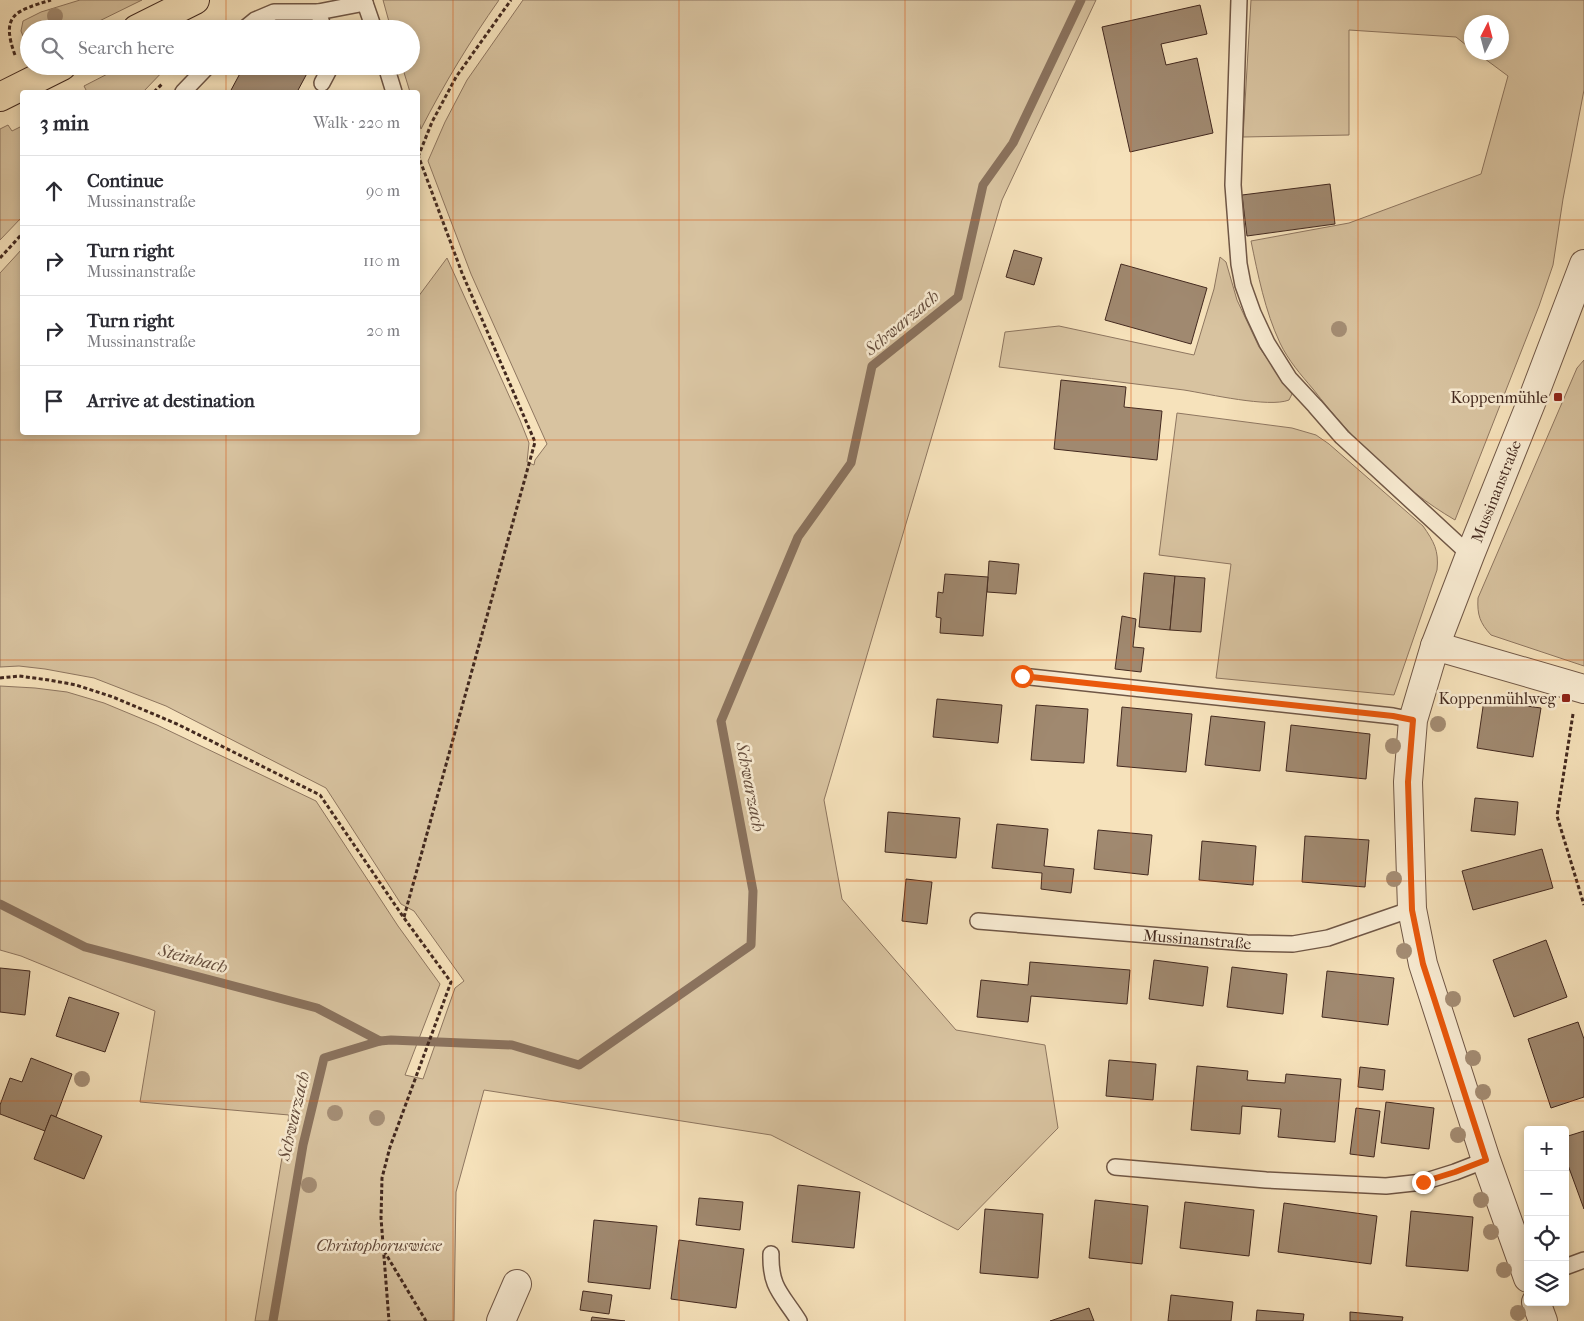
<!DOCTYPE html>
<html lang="en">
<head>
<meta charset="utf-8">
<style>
  :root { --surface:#fff; --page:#f7f7f7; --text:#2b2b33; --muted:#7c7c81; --line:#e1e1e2 }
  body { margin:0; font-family:"IM FELL French Canon",serif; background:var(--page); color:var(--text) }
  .controls { position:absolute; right:15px; bottom:15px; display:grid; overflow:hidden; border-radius:5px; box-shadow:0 2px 8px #0003 }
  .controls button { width:45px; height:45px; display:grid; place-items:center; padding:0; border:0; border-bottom:1px solid var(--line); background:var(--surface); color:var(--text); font:25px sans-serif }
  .compass { position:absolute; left:1464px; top:15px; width:45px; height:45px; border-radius:50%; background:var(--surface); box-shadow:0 2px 8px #0003; rotate:6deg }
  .stop { position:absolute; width:15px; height:15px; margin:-11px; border:4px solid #ea580c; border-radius:50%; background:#fff }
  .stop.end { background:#ea580c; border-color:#fff; box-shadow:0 1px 5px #0008 }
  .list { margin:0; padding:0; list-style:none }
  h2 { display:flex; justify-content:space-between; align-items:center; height:65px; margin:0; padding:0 20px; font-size:21px }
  h2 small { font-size:16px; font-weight:400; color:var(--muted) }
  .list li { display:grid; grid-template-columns:32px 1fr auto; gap:15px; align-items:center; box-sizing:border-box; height:70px; padding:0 20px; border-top:1px solid var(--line) }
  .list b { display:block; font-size:19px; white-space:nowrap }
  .list p { margin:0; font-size:16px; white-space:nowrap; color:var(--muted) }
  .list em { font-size:16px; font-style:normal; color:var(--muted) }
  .icon { flex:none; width:28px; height:28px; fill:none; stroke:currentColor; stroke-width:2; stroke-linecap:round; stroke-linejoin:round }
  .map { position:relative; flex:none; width:1584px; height:1321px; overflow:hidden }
  .search { position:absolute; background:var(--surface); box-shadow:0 2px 8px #0003; left:20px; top:20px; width:400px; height:55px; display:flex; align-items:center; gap:12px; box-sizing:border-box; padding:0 18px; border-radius:28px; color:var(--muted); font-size:19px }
  .panel { position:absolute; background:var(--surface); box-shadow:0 2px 8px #0003; left:20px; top:90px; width:400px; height:345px; border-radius:5px }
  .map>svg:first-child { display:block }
  .green { fill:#d8c3a0; stroke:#8e7660 }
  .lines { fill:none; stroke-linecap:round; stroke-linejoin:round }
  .stream { stroke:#8a725d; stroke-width:9 }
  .building { fill:#a08970; stroke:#43291f }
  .service-casing { stroke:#705746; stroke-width:18 }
  .minor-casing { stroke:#705746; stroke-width:30 }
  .tertiary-casing { stroke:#705746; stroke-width:30 }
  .primary-casing { stroke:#43291f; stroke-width:30 }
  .path { stroke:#43291f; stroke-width:3; stroke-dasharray:4 2.5; stroke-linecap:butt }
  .service { stroke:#f9ecd3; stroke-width:15 }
  .minor { stroke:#f9ecd3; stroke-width:28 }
  .tertiary { stroke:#f9ecd3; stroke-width:28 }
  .primary { stroke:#f6e2bb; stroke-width:28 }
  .tree { fill:#a48d74 }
  .route { stroke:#ea580c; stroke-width:6 }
  .grid { fill:none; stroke:#d8540e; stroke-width:1; stroke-opacity:0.55 }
  .poi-dot { fill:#8f2418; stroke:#f9ecd3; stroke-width:2 }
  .labels { text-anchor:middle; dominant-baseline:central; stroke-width:5; stroke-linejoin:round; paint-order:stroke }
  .poi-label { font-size:16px; fill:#43291f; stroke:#f9ecd3; text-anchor:end }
  .street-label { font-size:16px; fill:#43291f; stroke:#f9ecd3 }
  .park-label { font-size:16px; font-style:italic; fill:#614839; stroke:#f9ecd3 }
  .water-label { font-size:18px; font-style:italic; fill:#664e3e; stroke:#f9ecd3 }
</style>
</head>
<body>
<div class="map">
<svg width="1584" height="1321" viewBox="0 0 1584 1321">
  <rect width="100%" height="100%" fill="#f6e2bb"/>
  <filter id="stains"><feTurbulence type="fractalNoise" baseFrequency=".004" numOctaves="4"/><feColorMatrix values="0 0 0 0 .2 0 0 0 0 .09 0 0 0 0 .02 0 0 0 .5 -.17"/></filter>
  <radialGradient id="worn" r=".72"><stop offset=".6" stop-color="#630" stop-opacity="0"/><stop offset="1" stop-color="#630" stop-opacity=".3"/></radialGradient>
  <g class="green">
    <polygon points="80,0 142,0 83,29 29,29 29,45 27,46 21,31 23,21 41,12"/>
    <path d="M383 0H499C470 41 444 84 421 129L418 118V92H410L402 66H411V29H391Z"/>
    <polygon points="523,0 1096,0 1002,200 824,800 842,899 956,1030 1045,1045 1058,1128 958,1230 771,1135 484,1090 456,1192 454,1321 255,1321 289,1115 140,1102 155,1011 21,956 0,950 0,686 35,688 67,692 104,703 157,725 316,801 398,926 440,984 405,1075 423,1079 455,988 464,981 414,911 401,904 326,788 166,706 94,678 45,669 19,666 0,667 0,273 22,249 22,432 418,432 418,297 447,258 520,420 529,443 527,462 534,465 535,460 547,444 471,274 428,161 445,122 467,80"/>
    <path d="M1251 0H1584V90L1563 199 1553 265 1539 306 1455 520C1400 488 1352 439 1313 389 1301 375 1288 360 1280 343 1265 311 1258 275 1251 241L1349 223 1481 174 1508 76 1477 53 1502 52V22H1472L1471 49 1456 37 1349 30V135L1243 137Z"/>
    <polygon points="123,66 168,66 143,92 87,92 84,86"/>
    <polygon points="8,125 12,131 22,126 22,217 0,240 0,129"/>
    <path d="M1220 257 1226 262 1237 300 1259 347 1292 394 1289 400C1269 408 1209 394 1184 390 1122 382 1061 375 999 367L1005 332 1059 326 1194 355 1214 289Z"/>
    <path d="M1584 360V666L1491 635C1480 623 1477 615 1478 598L1577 368Z"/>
    <path d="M1177 413 1292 428 1316 435 1329 444 1423 526C1434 542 1439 550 1437 570L1394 695 1216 678 1231 564 1159 555Z"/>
  </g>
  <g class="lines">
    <g class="stream">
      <polyline points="0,904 85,947 317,1008 380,1041"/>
      <polyline points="273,1321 303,1145 324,1058 380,1041 391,1040 512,1045 579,1065 751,945 753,891 721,721 798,537 851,463 872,366 958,297 983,185 1013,143 1081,0"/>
    </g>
  </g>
  <g class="building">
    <polygon points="1200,5 1207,34 1161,44 1166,65 1197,58 1213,133 1130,152 1102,27"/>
    <polygon points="268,22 280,29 265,29"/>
    <polygon points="244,66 311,66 297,92 230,92"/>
    <polygon points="1330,184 1335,224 1247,236 1242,195"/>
    <polygon points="1014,250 1042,258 1034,285 1006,277"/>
    <polygon points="1121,264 1207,288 1191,344 1105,320"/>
    <polygon points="1061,380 1126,387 1124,407 1162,411 1157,460 1054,449"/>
    <polygon points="989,561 1019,564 1016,594 987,592"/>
    <polygon points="1144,573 1175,576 1170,630 1139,627"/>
    <polygon points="945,574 988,577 983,636 940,633 941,618 936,617 938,592 943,593"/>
    <polygon points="1175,576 1205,578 1201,632 1170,630"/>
    <polygon points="1122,616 1136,619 1133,647 1144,648 1141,672 1115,669"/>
    <polygon points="937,699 1002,705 998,743 933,737"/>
    <polygon points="1484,700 1541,708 1533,757 1477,748"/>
    <polygon points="1036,705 1088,709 1084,763 1031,760"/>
    <polygon points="1122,707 1192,714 1186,772 1117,766"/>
    <polygon points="1211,716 1265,722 1260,771 1205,765"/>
    <polygon points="1291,725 1370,734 1366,779 1286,771"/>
    <polygon points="1475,798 1518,802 1515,835 1471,831"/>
    <polygon points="888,812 960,818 956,858 885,852"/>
    <polygon points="997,824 1048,829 1044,866 1074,869 1071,893 1041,889 1042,873 992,868"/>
    <polygon points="1098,830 1152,835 1148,875 1094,869"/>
    <polygon points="1305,836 1369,840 1365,887 1302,882"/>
    <polygon points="1202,841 1256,846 1253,885 1199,880"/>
    <polygon points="1542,849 1553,888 1473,910 1462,871"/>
    <polygon points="906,879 932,882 927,924 902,921"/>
    <polygon points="1546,940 1567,997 1514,1017 1493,960"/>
    <polygon points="1154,960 1208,967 1203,1006 1149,999"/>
    <polygon points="1030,962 1130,970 1127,1004 1031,996 1028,1022 977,1017 981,980 1028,985"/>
    <polygon points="1232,967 1287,974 1283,1014 1227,1007"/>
    <polygon points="0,968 30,971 25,1015 0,1012"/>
    <polygon points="1327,971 1394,978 1388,1025 1322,1017"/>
    <polygon points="69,997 119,1013 105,1052 56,1036"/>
    <polygon points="1578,1022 1584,1039 1584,1097 1551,1108 1528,1039"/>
    <polygon points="31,1058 72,1074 56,1117 51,1115 45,1131 0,1114 0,1105 10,1078 22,1082"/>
    <polygon points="1109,1060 1156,1064 1153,1100 1106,1096"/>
    <polygon points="1197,1066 1248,1071 1247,1080 1285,1083 1286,1074 1341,1079 1335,1142 1278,1137 1281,1109 1242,1106 1240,1134 1191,1130"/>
    <polygon points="1360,1067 1385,1070 1383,1090 1358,1087"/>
    <polygon points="1386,1102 1434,1108 1429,1149 1381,1143"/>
    <polygon points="1356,1108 1380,1111 1374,1157 1350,1154"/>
    <polygon points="51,1115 102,1136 84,1179 34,1159"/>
    <polygon points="1584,1131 1584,1209 1565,1157 1565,1137"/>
    <polygon points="798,1185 860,1192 854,1248 792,1242"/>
    <polygon points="699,1198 743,1202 740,1230 696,1225"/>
    <polygon points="1095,1200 1148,1206 1142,1264 1089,1258"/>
    <polygon points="1185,1202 1254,1210 1249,1256 1180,1248"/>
    <polygon points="1284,1203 1377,1216 1371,1264 1278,1252"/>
    <polygon points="985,1209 1043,1214 1038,1278 980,1273"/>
    <polygon points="1411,1211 1473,1217 1468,1271 1406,1266"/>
    <polygon points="594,1220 657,1226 650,1289 588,1282"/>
    <polygon points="679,1240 744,1249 736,1308 671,1299"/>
    <polygon points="583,1291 612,1295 609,1314 580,1310"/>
    <polygon points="1171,1295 1233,1302 1231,1321 1168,1321"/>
    <polygon points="1089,1308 1094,1321 1050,1321"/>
    <polygon points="1257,1310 1304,1314 1303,1321 1256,1321"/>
    <polygon points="1350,1312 1403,1317 1402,1321 1350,1321"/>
    <polygon points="592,1317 625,1321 591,1321"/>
  </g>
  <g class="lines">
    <g class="service-casing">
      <g id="service">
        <polyline points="364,0 374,29"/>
        <polyline points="1239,0 1233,185 1239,264 1243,285 1253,313 1267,343 1289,378 1315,406 1342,437 1470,555"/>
        <polyline points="318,12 324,29"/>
        <polyline points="244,29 255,20 274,12 318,12 365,3"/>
        <polyline points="386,66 394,92"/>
        <polyline points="322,83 331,66"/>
        <polyline points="183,92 208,66"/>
        <polyline points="1021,676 1393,716 1413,720"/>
        <path id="s1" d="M978 921 1247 943 1293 944 1328 938 1412 909"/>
        <polyline points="1115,1167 1266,1180 1386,1186 1423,1182 1455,1172 1486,1160"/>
        <path d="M771 1254C770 1288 782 1294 799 1321"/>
        <polyline points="1565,1267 1584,1260"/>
      </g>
    </g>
    <g class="minor-casing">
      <g id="minor">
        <polyline points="1435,646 1584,689"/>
        <polyline points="501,1321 517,1284"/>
      </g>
    </g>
    <g class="tertiary-casing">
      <g id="tertiary">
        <path id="s2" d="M1528 1278 1486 1160 1423 964 1412 909 1408 782 1413 720 1435 646 1470 555 1533 398 1584 264"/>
        <polyline points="1536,1302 1543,1321"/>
      </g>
    </g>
    <g class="primary-casing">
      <g id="primary">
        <polyline points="137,29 195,0"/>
        <polyline points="0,97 62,66"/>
      </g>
    </g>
    <g class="path">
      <path d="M15 55C0 14 16 11 51 0"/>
      <polyline points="154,92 163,83"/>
      <polyline points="418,157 432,122 456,77 511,0"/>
      <polyline points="0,258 22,234"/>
      <polyline points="0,678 19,676 49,680 76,685 113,697 177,724 320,795 404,918 451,982 390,1147 382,1178 381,1218 389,1321"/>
      <polyline points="1573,714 1557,816 1584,905"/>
      <polyline points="404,917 535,442 462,273 418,155"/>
      <polyline points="384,1251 426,1321"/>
    </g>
    <use href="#service" class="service"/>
    <use href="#minor" class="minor"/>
    <use href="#tertiary" class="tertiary"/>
    <use href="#primary" class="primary"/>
  </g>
  <g class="tree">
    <circle cx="55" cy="16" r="8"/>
    <circle cx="1339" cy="329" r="8"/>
    <circle cx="1438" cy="724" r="8"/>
    <circle cx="1393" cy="746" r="8"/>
    <circle cx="1394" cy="879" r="8"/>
    <circle cx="1404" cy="951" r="8"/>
    <circle cx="1453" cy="999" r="8"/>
    <circle cx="1473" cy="1058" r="8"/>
    <circle cx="82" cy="1079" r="8"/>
    <circle cx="1483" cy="1092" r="8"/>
    <circle cx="335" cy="1113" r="8"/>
    <circle cx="377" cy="1118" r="8"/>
    <circle cx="1458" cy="1135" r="8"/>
    <circle cx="309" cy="1185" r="8"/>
    <circle cx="1481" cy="1200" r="8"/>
    <circle cx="1491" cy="1232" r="8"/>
    <circle cx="1504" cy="1270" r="8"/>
    <circle cx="1518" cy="1313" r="8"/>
  </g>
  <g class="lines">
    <polyline class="route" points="1022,676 1393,716 1413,720 1408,782 1412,910 1423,964 1486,1160 1455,1172 1423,1182"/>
  </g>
  <path class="grid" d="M226 0V29M453 0V1321M679 0V1321M905 0V1321M1131 0V1321M1358 0V1321M226 66V92M0 220H22M418 220H1584M226 432V1321M0 440H1584M0 660H1584M0 881H1584M0 1101H1584"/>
  <g class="poi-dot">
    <rect x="1553" y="392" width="10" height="10" rx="2.5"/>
    <rect x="1561" y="693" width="10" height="10" rx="2.5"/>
  </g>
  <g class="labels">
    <g class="poi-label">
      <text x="1548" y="397">Koppenmühle</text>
      <text x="1556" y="698">Koppenmühlweg</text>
    </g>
    <g class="street-label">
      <text stroke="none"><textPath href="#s2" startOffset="820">Mussinanstraße</textPath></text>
      <text stroke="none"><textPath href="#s1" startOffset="220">Mussinanstraße</textPath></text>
    </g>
    <g class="park-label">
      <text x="379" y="1245">Christophoruswiese</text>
    </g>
    <g class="water-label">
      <text transform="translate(902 323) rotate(-40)">Schwarzach</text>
      <text transform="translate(750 787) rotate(79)">Schwarzach</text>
      <text transform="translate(193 959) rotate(15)">Steinbach</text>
      <text transform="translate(294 1116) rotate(-77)">Schwarzach</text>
    </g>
  </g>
  <rect width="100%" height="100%" filter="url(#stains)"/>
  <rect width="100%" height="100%" fill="url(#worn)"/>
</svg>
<div class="controls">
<button>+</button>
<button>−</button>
<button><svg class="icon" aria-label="locate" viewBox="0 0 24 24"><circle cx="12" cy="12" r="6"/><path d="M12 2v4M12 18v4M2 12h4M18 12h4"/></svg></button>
<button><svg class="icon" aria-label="layers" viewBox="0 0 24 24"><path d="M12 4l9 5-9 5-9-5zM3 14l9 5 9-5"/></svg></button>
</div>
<svg class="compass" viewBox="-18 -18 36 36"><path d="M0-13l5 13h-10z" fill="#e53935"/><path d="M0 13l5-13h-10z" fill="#7c7c81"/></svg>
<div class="stop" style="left:1022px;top:676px"></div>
<div class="stop end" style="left:1423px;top:1182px"></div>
<div class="search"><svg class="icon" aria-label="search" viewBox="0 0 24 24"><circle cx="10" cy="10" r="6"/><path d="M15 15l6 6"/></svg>Search here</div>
<section class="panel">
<h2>3 min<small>Walk · 220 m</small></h2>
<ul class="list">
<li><svg class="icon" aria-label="ahead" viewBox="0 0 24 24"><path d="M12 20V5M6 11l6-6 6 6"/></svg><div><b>Continue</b><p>Mussinanstraße</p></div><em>90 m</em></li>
<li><svg class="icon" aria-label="right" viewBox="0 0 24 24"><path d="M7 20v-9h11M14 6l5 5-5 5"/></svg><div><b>Turn right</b><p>Mussinanstraße</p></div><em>110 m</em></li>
<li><svg class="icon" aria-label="right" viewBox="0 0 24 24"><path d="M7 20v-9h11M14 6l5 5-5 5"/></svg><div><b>Turn right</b><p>Mussinanstraße</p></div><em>20 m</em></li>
<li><svg class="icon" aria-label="arrive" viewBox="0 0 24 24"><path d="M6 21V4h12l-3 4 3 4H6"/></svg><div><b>Arrive at destination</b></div></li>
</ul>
</section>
</div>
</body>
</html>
